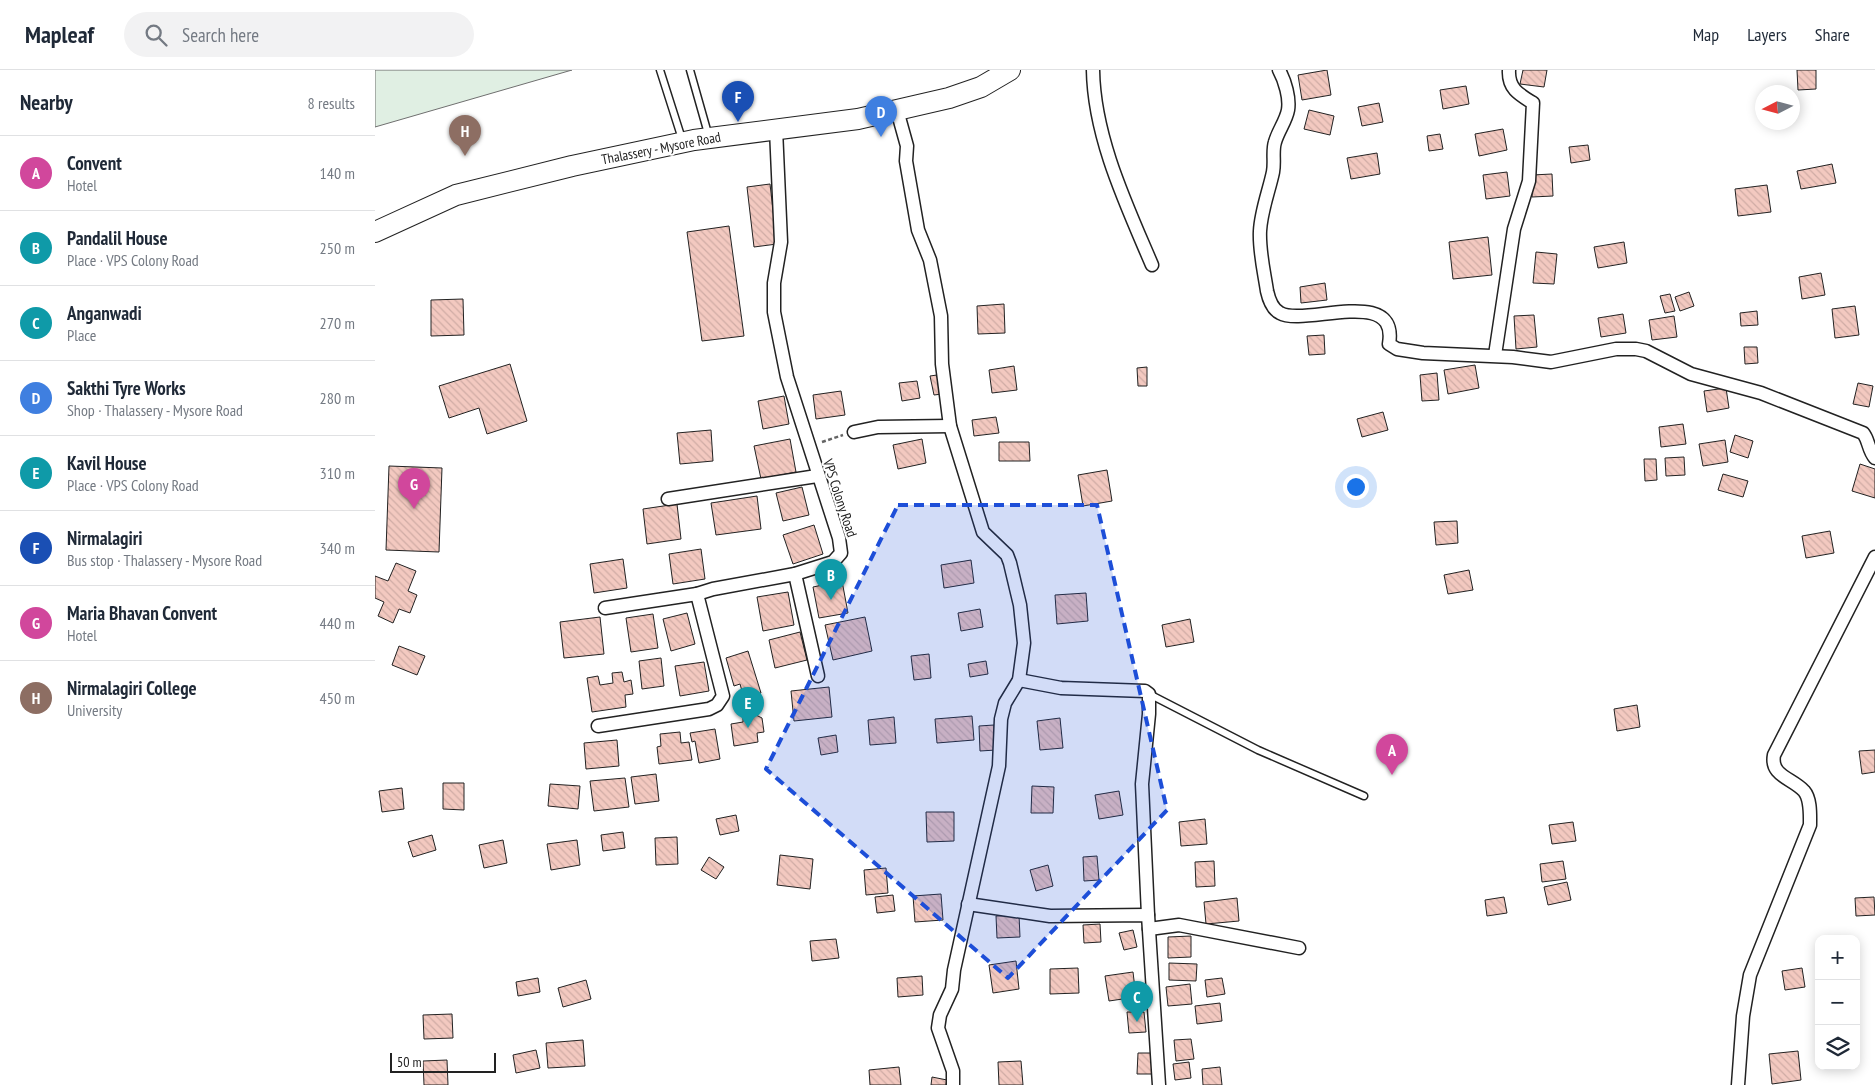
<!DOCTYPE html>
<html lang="en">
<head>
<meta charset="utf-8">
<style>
  :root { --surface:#fff; --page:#f2f2f3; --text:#1f2937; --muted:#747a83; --line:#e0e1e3; --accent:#0b8043 }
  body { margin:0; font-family:"PT Sans Narrow",sans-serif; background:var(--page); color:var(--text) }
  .controls { position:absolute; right:15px; bottom:15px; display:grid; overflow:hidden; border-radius:10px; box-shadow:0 2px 12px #0003 }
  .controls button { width:45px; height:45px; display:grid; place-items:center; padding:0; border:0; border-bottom:1px solid var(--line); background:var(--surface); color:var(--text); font:25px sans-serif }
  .compass { position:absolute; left:1380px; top:15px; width:45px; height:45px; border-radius:50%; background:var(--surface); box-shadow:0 2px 12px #0003; rotate:264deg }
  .scale { position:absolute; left:15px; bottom:12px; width:106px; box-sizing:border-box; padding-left:5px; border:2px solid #222; border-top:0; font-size:14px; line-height:18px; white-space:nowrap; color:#222; -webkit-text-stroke:4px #fff; paint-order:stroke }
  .you { position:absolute; left:980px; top:416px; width:18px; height:18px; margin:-12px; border:4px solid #fff; border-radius:50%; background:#1a73e8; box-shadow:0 0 0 8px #1a73e833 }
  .badge { display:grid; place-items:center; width:32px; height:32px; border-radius:50%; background:var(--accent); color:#fff; font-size:16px; font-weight:700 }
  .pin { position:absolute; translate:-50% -41px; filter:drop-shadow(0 1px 2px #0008) }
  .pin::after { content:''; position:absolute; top:26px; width:18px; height:15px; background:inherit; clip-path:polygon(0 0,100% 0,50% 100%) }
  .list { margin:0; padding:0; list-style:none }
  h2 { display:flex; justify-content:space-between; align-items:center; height:65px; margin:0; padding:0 20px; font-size:21px }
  h2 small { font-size:16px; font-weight:400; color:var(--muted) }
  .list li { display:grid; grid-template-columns:32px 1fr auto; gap:15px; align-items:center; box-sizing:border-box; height:75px; padding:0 20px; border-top:1px solid var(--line) }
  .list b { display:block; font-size:19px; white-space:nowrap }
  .list p { margin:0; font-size:16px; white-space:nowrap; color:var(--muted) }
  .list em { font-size:16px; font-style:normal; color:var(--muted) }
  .icon { flex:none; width:28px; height:28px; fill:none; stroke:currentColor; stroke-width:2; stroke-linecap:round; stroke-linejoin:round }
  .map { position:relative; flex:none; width:1500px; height:1015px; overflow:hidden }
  header { display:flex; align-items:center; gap:30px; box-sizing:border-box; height:70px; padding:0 25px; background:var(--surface); border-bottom:1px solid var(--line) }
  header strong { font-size:24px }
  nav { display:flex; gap:28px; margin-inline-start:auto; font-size:18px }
  .search { width:350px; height:45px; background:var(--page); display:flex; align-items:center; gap:12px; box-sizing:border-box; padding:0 18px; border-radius:28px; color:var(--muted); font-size:19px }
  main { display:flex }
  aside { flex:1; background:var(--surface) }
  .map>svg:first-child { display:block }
  .pitch { fill:#e0efe3; stroke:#6f6f6f }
  .building { fill:url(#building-back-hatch); stroke:#222 }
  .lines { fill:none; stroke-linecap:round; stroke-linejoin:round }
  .lane-casing { stroke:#222; stroke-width:9 }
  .street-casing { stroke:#222; stroke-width:15 }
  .primary-casing { stroke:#222; stroke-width:22 }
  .path { stroke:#646464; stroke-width:2.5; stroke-dasharray:4 2.5; stroke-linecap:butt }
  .lane { stroke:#fff; stroke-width:6 }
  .street { stroke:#fff; stroke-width:12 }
  .primary { stroke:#fff; stroke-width:20 }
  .marked { fill:#1d4ed8; fill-opacity:0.2; stroke:#1d4ed8; stroke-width:4; stroke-dasharray:10 6; stroke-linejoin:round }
  .labels { text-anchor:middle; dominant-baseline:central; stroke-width:4; stroke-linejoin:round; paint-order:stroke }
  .street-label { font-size:14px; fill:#222; stroke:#fff }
</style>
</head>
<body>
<header>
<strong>Mapleaf</strong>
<div class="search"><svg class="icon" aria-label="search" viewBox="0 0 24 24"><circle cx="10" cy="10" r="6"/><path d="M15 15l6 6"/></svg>Search here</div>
<nav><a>Map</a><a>Layers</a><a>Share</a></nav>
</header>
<main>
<aside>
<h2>Nearby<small>8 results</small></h2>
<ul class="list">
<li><span class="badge" style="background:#d1479c">A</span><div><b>Convent</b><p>Hotel</p></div><em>140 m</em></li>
<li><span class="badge" style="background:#0f9aa8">B</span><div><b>Pandalil House</b><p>Place · VPS Colony Road</p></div><em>250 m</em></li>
<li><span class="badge" style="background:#0f9aa8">C</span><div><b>Anganwadi</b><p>Place</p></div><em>270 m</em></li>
<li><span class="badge" style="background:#3f7fe0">D</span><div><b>Sakthi Tyre Works</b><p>Shop · Thalassery - Mysore Road</p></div><em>280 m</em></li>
<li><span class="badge" style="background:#0f9aa8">E</span><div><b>Kavil House</b><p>Place · VPS Colony Road</p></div><em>310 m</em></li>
<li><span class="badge" style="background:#1a4fb4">F</span><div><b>Nirmalagiri</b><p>Bus stop · Thalassery - Mysore Road</p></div><em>340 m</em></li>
<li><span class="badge" style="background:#d1479c">G</span><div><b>Maria Bhavan Convent</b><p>Hotel</p></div><em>440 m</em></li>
<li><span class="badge" style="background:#8d6e63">H</span><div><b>Nirmalagiri College</b><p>University</p></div><em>450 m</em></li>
</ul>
</aside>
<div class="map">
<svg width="1500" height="1015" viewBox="0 0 1500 1015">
  <defs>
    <pattern id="building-back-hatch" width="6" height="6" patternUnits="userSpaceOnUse" patternTransform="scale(1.25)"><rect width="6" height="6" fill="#f3c9c0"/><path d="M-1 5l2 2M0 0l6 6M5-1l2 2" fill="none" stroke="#d0aca5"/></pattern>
  </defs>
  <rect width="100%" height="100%" fill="#fff"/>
  <polygon class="pitch" points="0,0 197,0 0,57"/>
  <g class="building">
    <polygon points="952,0 956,25 927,30 923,5"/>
    <polygon points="1148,0 1172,0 1169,17 1145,14"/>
    <polygon points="1422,0 1441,0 1441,19 1423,20"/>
    <polygon points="1091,16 1094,34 1068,39 1065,20"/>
    <polygon points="1004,33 1008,52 987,56 983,37"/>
    <polygon points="934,40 959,46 955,65 929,59"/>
    <polygon points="1128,59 1132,80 1104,86 1100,64"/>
    <polygon points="1065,64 1068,79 1054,81 1052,66"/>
    <polygon points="1213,75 1215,90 1196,93 1194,77"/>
    <polygon points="1002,83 1005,104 976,109 972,88"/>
    <polygon points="1457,94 1461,113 1426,119 1422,101"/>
    <polygon points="1132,102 1135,126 1111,129 1108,105"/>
    <polygon points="1177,104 1178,126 1157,127 1157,105"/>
    <polygon points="395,114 402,174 379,177 372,117"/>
    <polygon points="1392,115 1396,142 1363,146 1360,119"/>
    <polygon points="354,156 369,266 327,271 312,162"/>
    <polygon points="1113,167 1117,205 1078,209 1074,172"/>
    <polygon points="1249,172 1252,193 1223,198 1219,177"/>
    <polygon points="1161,182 1182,184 1179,214 1158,213"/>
    <polygon points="1446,203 1450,225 1427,229 1424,207"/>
    <polygon points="950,213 952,230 926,233 925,217"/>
    <polygon points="1314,222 1319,236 1305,241 1300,227"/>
    <polygon points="1295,224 1300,241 1290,243 1285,226"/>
    <polygon points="88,229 89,265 56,266 56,230"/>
    <polygon points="629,234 630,263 603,264 602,236"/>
    <polygon points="1480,236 1484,265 1460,268 1457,239"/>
    <polygon points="1382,241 1383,255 1366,256 1365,243"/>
    <polygon points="1248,244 1251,263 1226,267 1223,248"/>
    <polygon points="1159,245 1162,277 1141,279 1139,246"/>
    <polygon points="1299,246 1302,267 1277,270 1274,250"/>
    <polygon points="949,265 950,284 934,285 932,266"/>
    <polygon points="1369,277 1382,277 1383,293 1370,294"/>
    <polygon points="135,294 152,351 112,364 104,338 74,348 64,316"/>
    <polygon points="1100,295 1104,318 1073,324 1069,300"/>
    <polygon points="639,296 642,320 617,323 614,300"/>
    <polygon points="772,297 772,316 763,316 762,298"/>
    <polygon points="1062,303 1064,330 1047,331 1045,305"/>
    <polygon points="562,305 567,324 559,325 555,306"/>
    <polygon points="542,311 545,328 527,331 524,313"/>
    <polygon points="1483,313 1498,316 1494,337 1478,334"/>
    <polygon points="1351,318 1354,338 1332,342 1329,321"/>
    <polygon points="466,321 470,345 441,349 438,325"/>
    <polygon points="409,326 414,354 388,359 383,331"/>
    <polygon points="1008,342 1013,360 987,367 982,349"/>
    <polygon points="621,347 624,363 599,366 597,350"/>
    <polygon points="1308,354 1311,374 1286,377 1284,357"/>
    <polygon points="336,360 338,391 305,394 302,363"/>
    <polygon points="1360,365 1378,371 1373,388 1355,382"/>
    <polygon points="415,369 421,402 386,409 379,376"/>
    <polygon points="547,369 551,393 523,399 518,375"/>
    <polygon points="1350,370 1353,392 1328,396 1324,374"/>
    <polygon points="624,372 654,372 655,391 624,391"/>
    <polygon points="1309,387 1310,405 1291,406 1290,388"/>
    <polygon points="1269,389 1281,389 1282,410 1270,411"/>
    <polygon points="1485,394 1500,399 1500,428 1477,421"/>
    <polygon points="14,396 67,398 64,482 11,480"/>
    <polygon points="732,400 737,431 708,436 703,405"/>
    <polygon points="1348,404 1373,411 1368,427 1343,420"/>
    <polygon points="427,417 434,445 408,451 401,423"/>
    <polygon points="382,426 386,459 341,465 336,433"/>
    <polygon points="302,434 306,469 272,474 268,439"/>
    <polygon points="1082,451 1083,473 1061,475 1059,452"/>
    <polygon points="439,455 448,484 418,494 408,465"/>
    <polygon points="1455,461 1459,483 1431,488 1427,466"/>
    <polygon points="326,479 330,509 298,514 294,484"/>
    <polygon points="248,489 252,518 219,523 215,494"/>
    <polygon points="596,490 599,513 569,518 566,495"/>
    <polygon points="21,493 41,501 33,521 42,525 35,543 24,539 18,553 3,546 9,532 0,528 0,506 13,511"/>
    <polygon points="1094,500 1098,520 1073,524 1069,505"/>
    <polygon points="467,511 473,543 444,548 438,517"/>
    <polygon points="413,522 419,555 388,561 382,527"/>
    <polygon points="711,523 713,551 682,554 680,525"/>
    <polygon points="605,539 608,557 586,561 583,543"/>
    <polygon points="312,543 320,574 296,581 288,549"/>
    <polygon points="278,544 283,578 256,582 251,548"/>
    <polygon points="225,547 229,584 189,588 185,552"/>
    <polygon points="490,547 497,581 458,590 450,555"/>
    <polygon points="815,549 819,572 791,577 787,555"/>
    <polygon points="425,562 432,590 400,598 394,570"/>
    <polygon points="24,576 50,586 42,605 17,595"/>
    <polygon points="373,581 386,623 369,628 365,614 359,616 351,588"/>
    <polygon points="554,584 556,608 539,610 536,586"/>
    <polygon points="286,588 289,616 267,619 264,591"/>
    <polygon points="611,591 613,604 595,607 593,594"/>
    <polygon points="329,592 334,621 305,626 300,596"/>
    <polygon points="247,602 249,612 256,610 258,624 250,625 251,637 217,642 212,608 223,606 225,615 238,613 237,603"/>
    <polygon points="454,617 457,647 419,651 416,621"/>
    <polygon points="1262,635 1265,657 1242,661 1239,639"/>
    <polygon points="381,645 387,648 389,662 382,663 383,672 359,676 356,654 368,652 368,647"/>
    <polygon points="597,646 599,670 562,673 560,649"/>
    <polygon points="519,647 521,673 495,675 493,650"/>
    <polygon points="685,648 688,678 665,680 662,651"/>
    <polygon points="619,655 621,680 605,681 604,656"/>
    <polygon points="340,659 345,689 324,693 320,671 317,672 315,663"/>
    <polygon points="305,662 306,673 314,672 317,690 284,694 282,677 286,676 285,664"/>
    <polygon points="461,665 463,682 446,685 443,668"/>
    <polygon points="242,670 244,696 211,699 209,673"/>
    <polygon points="1500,680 1500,702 1487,704 1484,681"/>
    <polygon points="281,704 284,731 260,734 256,707"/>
    <polygon points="250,708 254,737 219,741 215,711"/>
    <polygon points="68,713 89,713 89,740 68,739"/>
    <polygon points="175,714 205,716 203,739 173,736"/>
    <polygon points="657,716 679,717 678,743 656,743"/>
    <polygon points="27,718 29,739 7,742 4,721"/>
    <polygon points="744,721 748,745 724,749 720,725"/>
    <polygon points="551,742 579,742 579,771 552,772"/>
    <polygon points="361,745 364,761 345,765 341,749"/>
    <polygon points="830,749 832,774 806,776 804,752"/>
    <polygon points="1198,752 1201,771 1177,774 1174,755"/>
    <polygon points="248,762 250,778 228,781 226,765"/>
    <polygon points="57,765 61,780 38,787 33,772"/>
    <polygon points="302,767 303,794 281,795 280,768"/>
    <polygon points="128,770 132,793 109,798 104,775"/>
    <polygon points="202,770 205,795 176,800 172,774"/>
    <polygon points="405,785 438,789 435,819 402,815"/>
    <polygon points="722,786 724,810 709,811 708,787"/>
    <polygon points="334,787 349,797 341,809 326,800"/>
    <polygon points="839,791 840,816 821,817 820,792"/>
    <polygon points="1188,791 1191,809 1167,812 1165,794"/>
    <polygon points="673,795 678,816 661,821 655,800"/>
    <polygon points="511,798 513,823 491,825 489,800"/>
    <polygon points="1192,812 1196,830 1173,835 1169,817"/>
    <polygon points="566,824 568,850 540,852 538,826"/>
    <polygon points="518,825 520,841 502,843 500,827"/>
    <polygon points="1129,827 1132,843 1112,846 1110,830"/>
    <polygon points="1499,827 1500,845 1481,846 1480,828"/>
    <polygon points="862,828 864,851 831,854 829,832"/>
    <polygon points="644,845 645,867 622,868 621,846"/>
    <polygon points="725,854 726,872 709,873 708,855"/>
    <polygon points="758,860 762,877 749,880 744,863"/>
    <polygon points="816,866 816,887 793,888 793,867"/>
    <polygon points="461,869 464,888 437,891 435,871"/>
    <polygon points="641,891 644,919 618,923 614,895"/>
    <polygon points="794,893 822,894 821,911 794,910"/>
    <polygon points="703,898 704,923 675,924 675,899"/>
    <polygon points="1427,898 1430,917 1410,920 1407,901"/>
    <polygon points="758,902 761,927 734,931 730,906"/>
    <polygon points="547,906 548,925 523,927 522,908"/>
    <polygon points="163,908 165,922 143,926 141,912"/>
    <polygon points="847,908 850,924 832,927 830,910"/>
    <polygon points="211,910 216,929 188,937 183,918"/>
    <polygon points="815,914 817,934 793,936 791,917"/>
    <polygon points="845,933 847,951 822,954 820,936"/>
    <polygon points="752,942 769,942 771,962 754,963"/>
    <polygon points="77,944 78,968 49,969 48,945"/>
    <polygon points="816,969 819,989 801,991 799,970"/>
    <polygon points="208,970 210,996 173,998 171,973"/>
    <polygon points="161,980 165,998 141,1003 138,985"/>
    <polygon points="1423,981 1426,1010 1397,1014 1394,984"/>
    <polygon points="763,983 779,983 778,1004 762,1004"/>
    <polygon points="72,990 73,1015 49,1015 48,991"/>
    <polygon points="646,991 648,1015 624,1015 623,992"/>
    <polygon points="814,992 816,1008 800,1010 798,994"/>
    <polygon points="524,997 526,1015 495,1015 494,1000"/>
    <polygon points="845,997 847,1015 828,1015 827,999"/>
    <polygon points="557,1007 572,1010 571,1015 556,1015"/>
  </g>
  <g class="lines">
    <g class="lane-casing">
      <g id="lane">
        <polyline points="285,0 307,69"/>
        <polyline points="315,0 334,67"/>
        <polyline points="774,624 883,680 989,726"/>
      </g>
    </g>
    <g class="street-casing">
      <g id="street">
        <path d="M718 0C719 67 751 134 777 195"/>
        <path d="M904 0C910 11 915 28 913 40 911 51 903 61 900 72 897 81 900 92 898 102 894 121 886 141 885 161 884 181 889 201 892 221 894 230 897 239 905 243 929 257 1024 215 1014 274L1022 279 1048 283 1138 287 1176 292 1241 279H1261L1271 281 1316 304 1386 323 1488 363C1494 370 1493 380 1500 388"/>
        <polyline points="522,40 532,76 531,91 543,160 555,190 566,246 567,294 575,356 608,462 632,485 635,493 645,535 649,573 644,610 630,633 626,649 624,696 579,900 577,919 565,945 563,958 578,1001 578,1015"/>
        <path d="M1120 285 1139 159 1154 111 1158 33C1143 24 1133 18 1134 0"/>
        <polyline points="479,362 503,357 575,356"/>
        <polyline points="293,429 442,406"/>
        <polyline points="420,504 443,606"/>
        <polyline points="230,538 322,524"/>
        <polyline points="644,610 686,618 770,621 774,624 774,644 767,714 773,845"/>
        <polyline points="223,656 334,639 342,635 348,626 322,524 338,519 420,504 458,492 466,483 464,468 412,307 399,242 399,213 406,172 401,59"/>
        <polyline points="593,834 675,846 773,845 784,1015"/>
        <polyline points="774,859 804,855 924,878"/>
        <path d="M1363 1015 1368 946 1375 905 1435 755C1435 745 1436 729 1429 721 1417 708 1395 706 1399 685L1500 487"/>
      </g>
    </g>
    <g class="primary-casing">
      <polyline id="primary" points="0,162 81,125 197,96 319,70 483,49 574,28 606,17 635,0"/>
    </g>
    <polyline class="path" points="447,372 468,365"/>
    <use href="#lane" class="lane"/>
    <use href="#street" class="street"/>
    <use href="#primary" class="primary"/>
  </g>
  <path class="marked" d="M523 435H722L792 740 633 908 391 699Z"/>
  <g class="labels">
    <g class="street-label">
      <text transform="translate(286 78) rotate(-11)">Thalassery - Mysore Road</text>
      <text transform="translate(465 428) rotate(72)">VPS Colony Road</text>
    </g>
  </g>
</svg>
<div class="controls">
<button>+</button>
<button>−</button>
<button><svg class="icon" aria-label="layers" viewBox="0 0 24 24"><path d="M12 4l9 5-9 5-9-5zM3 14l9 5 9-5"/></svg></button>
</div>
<svg class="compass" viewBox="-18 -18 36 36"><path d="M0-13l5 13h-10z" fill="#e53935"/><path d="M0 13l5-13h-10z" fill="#747a83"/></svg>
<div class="scale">50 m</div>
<div class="you"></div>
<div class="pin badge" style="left:1017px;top:705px;background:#d1479c">A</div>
<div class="pin badge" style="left:456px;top:530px;background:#0f9aa8">B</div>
<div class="pin badge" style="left:762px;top:952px;background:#0f9aa8">C</div>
<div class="pin badge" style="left:506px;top:67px;background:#3f7fe0">D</div>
<div class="pin badge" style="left:373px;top:658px;background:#0f9aa8">E</div>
<div class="pin badge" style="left:363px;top:52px;background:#1a4fb4">F</div>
<div class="pin badge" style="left:39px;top:439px;background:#d1479c">G</div>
<div class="pin badge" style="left:90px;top:86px;background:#8d6e63">H</div>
</div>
</main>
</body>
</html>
